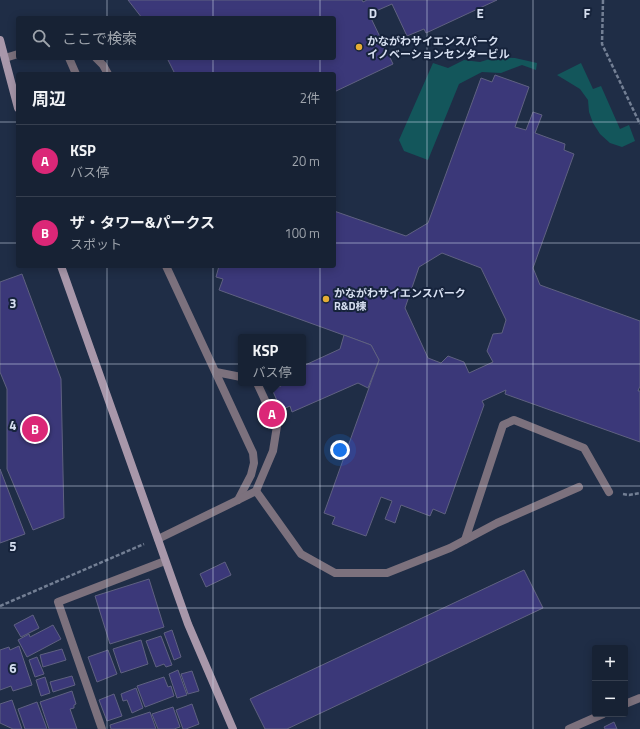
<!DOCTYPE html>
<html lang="ja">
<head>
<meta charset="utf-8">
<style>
  :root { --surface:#172234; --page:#242f40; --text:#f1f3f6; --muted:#9ea4ac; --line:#363f4f; --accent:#db2777 }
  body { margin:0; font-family:"Titillium Web","Noto Sans JP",sans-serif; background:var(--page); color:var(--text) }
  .controls { position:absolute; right:12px; bottom:12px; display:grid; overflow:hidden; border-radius:4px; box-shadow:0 2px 10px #0003 }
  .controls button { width:36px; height:36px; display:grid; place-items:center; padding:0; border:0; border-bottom:1px solid var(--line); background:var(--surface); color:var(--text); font:20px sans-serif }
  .you { position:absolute; left:340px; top:450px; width:14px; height:14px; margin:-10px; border:3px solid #fff; border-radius:50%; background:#1a73e8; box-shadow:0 0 0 6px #1a73e833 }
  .badge { display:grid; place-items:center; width:26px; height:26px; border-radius:50%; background:var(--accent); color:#fff; font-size:13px; font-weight:700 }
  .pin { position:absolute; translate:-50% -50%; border:2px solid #fff; box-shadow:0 1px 4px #0006 }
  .popup { position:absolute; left:238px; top:334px; width:68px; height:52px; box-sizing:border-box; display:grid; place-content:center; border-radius:4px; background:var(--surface); filter:drop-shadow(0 1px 3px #0005); font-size:13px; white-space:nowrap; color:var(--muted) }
  .popup b { font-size:15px; color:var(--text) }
  .popup::after { content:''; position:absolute; left:50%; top:100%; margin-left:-8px; border:8px solid transparent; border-top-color:var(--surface) }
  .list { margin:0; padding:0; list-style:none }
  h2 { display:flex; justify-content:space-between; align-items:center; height:52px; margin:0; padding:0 16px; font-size:17px }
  h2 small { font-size:13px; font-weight:400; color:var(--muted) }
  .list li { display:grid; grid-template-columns:26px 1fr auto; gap:12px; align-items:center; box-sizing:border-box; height:72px; padding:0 16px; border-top:1px solid var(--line) }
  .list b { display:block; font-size:15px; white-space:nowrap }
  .list p { margin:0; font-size:13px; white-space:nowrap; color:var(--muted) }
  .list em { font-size:13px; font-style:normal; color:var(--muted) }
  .icon { flex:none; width:22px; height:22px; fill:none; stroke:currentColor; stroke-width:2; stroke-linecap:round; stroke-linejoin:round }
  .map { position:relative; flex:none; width:640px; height:729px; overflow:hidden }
  .search { position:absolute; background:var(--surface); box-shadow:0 2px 10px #0003; left:16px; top:16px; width:320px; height:44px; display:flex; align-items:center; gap:10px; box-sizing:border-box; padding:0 14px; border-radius:4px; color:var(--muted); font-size:15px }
  .panel { position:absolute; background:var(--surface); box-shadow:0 2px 10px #0003; left:16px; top:72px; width:320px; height:196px; border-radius:4px }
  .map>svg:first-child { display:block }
  .water { fill:#13565b }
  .building { fill:#3b3879; stroke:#5f6181; fill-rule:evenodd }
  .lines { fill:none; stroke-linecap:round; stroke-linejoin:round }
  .path { stroke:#737f94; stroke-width:2.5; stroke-dasharray:4 2; stroke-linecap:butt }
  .lane { stroke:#7c717d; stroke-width:8 }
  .secondary { stroke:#a897aa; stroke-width:8 }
  .grid { fill:none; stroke:#d6dff0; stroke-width:1; stroke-opacity:0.55 }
  .poi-dot { fill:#e5ad35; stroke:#16233b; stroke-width:1.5 }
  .labels { text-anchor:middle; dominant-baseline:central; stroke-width:4; stroke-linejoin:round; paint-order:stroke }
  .poi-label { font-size:11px; font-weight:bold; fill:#d6dff0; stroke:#16233b; text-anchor:start }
  .grid-label { font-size:13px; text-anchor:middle; font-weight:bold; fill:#d6dff0; stroke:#16233b; stroke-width:4; stroke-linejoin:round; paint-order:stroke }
</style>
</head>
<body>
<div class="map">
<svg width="640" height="729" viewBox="0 0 640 729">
  <rect width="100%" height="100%" fill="#1f2d46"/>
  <g class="water">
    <polygon points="496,57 515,58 537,63 536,70 522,65 501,73 482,72 459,84 428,160 404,151 399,140 433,63 448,68 464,60 480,62"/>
    <polygon points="581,63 593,89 601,86 620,129 629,125 635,141 622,147 610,143 600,134 593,123 589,112 588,100 580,89 557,75"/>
  </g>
  <g class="building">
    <polygon points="128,0 362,0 363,2 367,0 497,0 426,33 424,29 407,36 392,4 369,14 393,64 334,92 334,74 175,74 167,58 334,58 334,18 142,18"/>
    <path d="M495 75 529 87 515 127 526 130 533 112 542 115 535 133 565 144 564 150 574 154 533 268 540 285 640 321V386L638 391H640V442L505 394 506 390 482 401 484 405 445 514 433 509 430 516 401 505 395 523 385 519 392 501 381 497 366 536 332 524 335 517 324 513 379 360 371 345 219 290 223 279 216 277 219 266H334V211L406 236 428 223 481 78 492 82ZM442 253 481 268 506 320 502 333 493 334 487 351 493 362 469 373 464 362 448 356 441 363 428 358 405 308 419 267Z"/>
    <polygon points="22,274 61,379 64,518 33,530 7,469 7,389 0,372 0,282"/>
    <polygon points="344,335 371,345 379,360 368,388 358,383 292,412 290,406 281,410 272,389 281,386 280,383 303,383 303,366 340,349"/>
    <polygon points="0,469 25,534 0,543"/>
    <polygon points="225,562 231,575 206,587 200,574"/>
    <polygon points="524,570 543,608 287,729 265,729 250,699"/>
    <polygon points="149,579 164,627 110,644 95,596"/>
    <polygon points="33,615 39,628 21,637 14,625"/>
    <polygon points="53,625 61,639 27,657 18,640 29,634 30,637"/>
    <polygon points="172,630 181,657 174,660 164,633"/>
    <polygon points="161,636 172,665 166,667 164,664 156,667 146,641"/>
    <polygon points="141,640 148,664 121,673 113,649"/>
    <polygon points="19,646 32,685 13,691 11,686 0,690 0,650 9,647 10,650"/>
    <polygon points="62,649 66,660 43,667 40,655"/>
    <polygon points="108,650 117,674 97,682 88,657"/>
    <polygon points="37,657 44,674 35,677 29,660"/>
    <polygon points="178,670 187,695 177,698 169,674"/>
    <polygon points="192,671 199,691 188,694 181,674"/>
    <polygon points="72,676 75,685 53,692 50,682"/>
    <polygon points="45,677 50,693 41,696 36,680"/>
    <polygon points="164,677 168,687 171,686 174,696 145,707 137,686"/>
    <polygon points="136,688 143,708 132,713 127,700 123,701 121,694"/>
    <polygon points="72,691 76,704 74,705 74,708 70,709 77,729 49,729 40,702"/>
    <polygon points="114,694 122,716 107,721 99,700"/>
    <polygon points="12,700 22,729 13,729 0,723 0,704"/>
    <polygon points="37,702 47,729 25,729 18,709"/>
    <polygon points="192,704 199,724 186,729 183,729 176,710"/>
    <polygon points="173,707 180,727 174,729 158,729 152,714"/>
    <polygon points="150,712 156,729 111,729 110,725"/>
    <polygon points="614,722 617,729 605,729 604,727"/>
  </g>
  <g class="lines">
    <g class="path">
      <polyline points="603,0 602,44 640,124"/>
      <polyline points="623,494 629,495 640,493"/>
      <polyline points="0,606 144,544"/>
    </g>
    <g class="lane">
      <polyline points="5,58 18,54"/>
      <polyline points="69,58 76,74"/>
      <polyline points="96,58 103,65 108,74"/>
      <polyline points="166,266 253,453 254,463 251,475 238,500"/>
      <polyline points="216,372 241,377"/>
      <polyline points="256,491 301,554 335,573 387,573 450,548 497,523 579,487"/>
      <polyline points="158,539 238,500 256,491 273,451 277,426 257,383"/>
      <polyline points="465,540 503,425 514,420 584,448 609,492"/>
      <polyline points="625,704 640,698"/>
      <polyline points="102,729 58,602 165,561"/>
      <polyline points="569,729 603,714"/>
    </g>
    <g class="secondary">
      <polyline points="0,40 18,108"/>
      <polyline points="61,266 188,624 233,729"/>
    </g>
  </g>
  <path class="grid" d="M107 0V18M213 0V18M320 0V18M427 0V729M533 0V729M107 58V74M213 58V74M320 58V74M0 122H18M334 122H640M0 243H18M334 243H640M107 266V729M213 266V729M320 266V729M0 364H640M0 486H640M0 608H640"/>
  <g class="poi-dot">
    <circle cx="359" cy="47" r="4"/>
    <circle cx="326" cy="299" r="4"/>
  </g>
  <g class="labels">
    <g class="poi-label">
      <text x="367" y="41">かながわサイエンスパーク<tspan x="367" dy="13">イノベーションセンタービル</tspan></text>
      <text x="334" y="293">かながわサイエンスパーク<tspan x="334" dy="13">R&amp;D棟</tspan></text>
    </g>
  </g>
  <g class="grid-label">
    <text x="373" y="18">D</text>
    <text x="480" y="18">E</text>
    <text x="587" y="18">F</text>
    <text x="13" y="308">3</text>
    <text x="13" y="430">4</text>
    <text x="13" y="551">5</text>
    <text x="13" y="673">6</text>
  </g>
</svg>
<div class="controls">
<button>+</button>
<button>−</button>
</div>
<div class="you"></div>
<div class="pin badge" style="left:272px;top:414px">A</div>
<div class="popup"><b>KSP</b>バス停</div>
<div class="pin badge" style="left:35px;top:429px">B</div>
<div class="search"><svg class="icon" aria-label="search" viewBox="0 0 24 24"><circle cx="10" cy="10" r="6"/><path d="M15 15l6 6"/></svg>ここで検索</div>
<section class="panel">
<h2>周辺<small>2件</small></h2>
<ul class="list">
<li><span class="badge">A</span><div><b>KSP</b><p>バス停</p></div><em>20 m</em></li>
<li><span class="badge">B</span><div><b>ザ・タワー&amp;パークス</b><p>スポット</p></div><em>100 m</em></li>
</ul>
</section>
</div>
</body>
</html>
